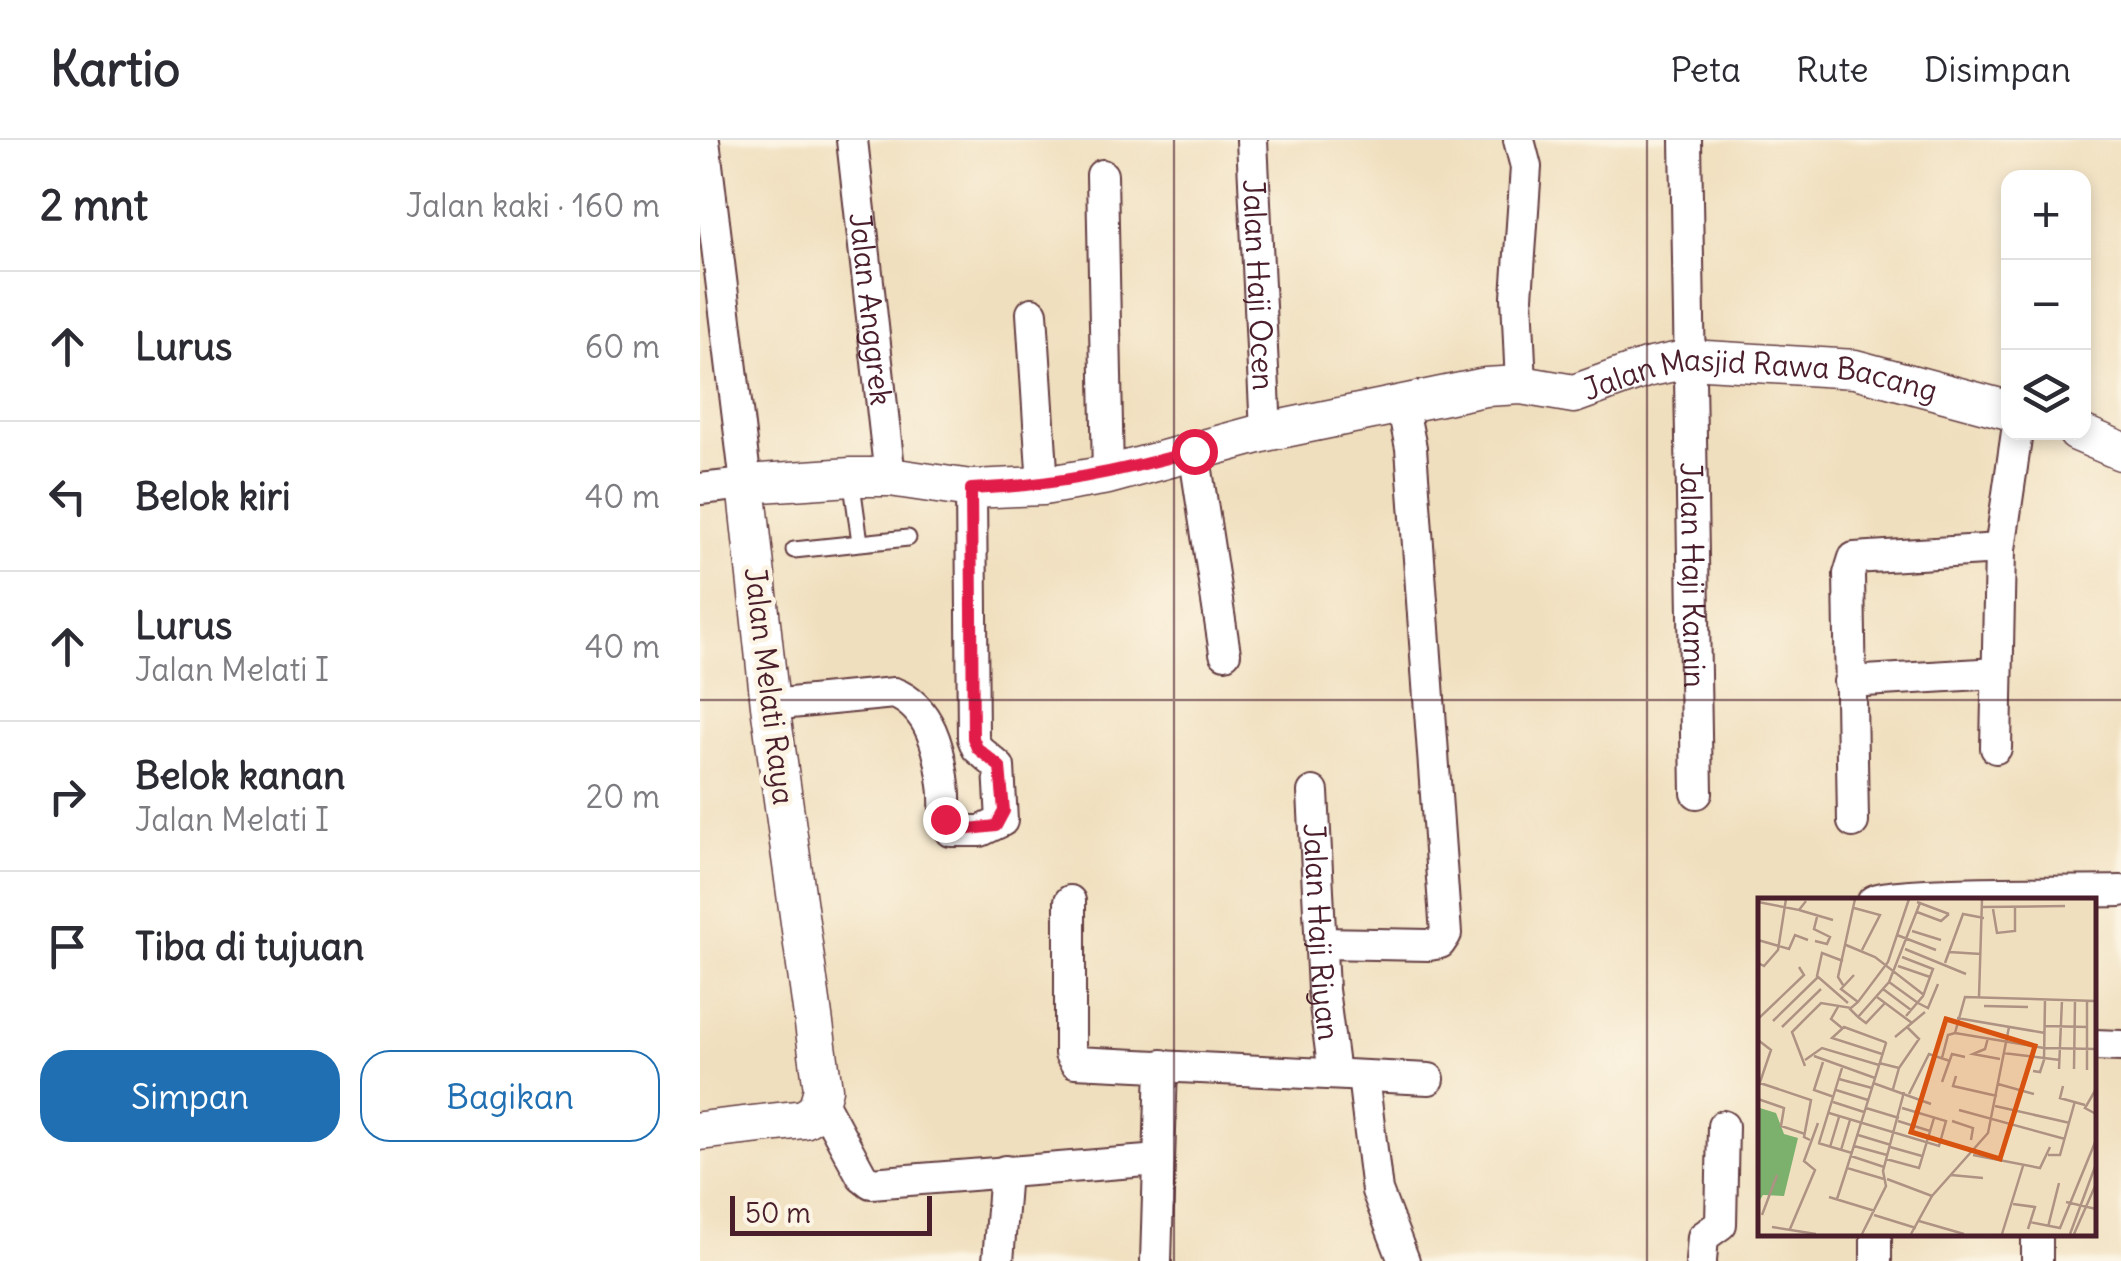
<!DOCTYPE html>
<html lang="id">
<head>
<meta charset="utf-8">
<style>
  :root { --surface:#fff; --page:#f2f2f3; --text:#2b2b33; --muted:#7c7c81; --line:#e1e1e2; --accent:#1f6fb2 }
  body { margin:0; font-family:Delius,sans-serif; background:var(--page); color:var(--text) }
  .controls { position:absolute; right:30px; top:30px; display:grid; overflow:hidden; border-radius:20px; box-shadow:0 5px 15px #0003 }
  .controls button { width:90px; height:90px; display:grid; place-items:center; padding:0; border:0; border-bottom:2px solid var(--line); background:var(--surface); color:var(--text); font:50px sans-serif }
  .scale { position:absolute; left:30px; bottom:25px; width:202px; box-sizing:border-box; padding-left:10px; border:5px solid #4a1f2b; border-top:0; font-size:28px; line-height:35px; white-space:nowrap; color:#4a1f2b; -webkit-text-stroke:8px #fcf5e5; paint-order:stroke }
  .stop { position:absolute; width:30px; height:30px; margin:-22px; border:8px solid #e11d48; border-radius:50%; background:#fff }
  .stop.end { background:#e11d48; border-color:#fff; box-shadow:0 2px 10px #0008 }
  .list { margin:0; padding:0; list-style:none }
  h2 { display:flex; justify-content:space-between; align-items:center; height:130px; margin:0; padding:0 40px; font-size:42px }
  h2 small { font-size:32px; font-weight:400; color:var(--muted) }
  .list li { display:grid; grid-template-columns:65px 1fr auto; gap:30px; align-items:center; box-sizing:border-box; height:150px; padding:0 40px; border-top:2px solid var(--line) }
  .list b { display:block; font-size:38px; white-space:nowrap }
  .list p { margin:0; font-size:32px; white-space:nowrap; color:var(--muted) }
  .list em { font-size:32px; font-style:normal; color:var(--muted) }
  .actions { display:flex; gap:20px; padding:30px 40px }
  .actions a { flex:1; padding:22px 0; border:2px solid var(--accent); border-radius:30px; text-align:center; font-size:35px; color:var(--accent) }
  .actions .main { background:var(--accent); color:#fff }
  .icon { flex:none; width:55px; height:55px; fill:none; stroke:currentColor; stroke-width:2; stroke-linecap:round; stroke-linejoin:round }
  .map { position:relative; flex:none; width:1421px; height:1121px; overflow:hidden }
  header { display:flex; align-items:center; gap:60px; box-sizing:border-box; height:140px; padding:0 50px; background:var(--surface); border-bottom:2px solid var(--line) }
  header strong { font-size:48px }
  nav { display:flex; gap:55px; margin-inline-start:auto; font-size:35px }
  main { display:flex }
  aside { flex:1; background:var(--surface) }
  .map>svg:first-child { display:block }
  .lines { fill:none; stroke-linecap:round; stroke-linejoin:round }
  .service-casing { stroke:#633c41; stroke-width:19 }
  .minor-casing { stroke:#633c41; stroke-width:34 }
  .tertiary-casing { stroke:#633c41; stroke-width:41 }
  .service { stroke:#fff; stroke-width:15 }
  .minor { stroke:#fff; stroke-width:30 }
  .tertiary { stroke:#fff; stroke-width:38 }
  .route { stroke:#e11d48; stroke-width:12 }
  .grid { fill:none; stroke:#4a1f2b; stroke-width:2.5; stroke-opacity:0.55 }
  .labels { text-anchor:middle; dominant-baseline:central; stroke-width:9; stroke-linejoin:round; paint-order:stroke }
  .street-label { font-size:30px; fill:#4a1f2b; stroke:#fcf5e5 }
  .inset-road { fill:none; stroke:#ae9283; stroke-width:2.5 }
  .view { fill:#d8530f; fill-opacity:0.15; stroke:#d8530f; stroke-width:5 }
  .inset-edge { fill:none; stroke:#4a1f2b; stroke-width:5 }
</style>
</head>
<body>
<header>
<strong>Kartio</strong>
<nav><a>Peta</a><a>Rute</a><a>Disimpan</a></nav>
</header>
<main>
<aside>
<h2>2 mnt<small>Jalan kaki · 160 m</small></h2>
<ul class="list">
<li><svg class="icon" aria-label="ahead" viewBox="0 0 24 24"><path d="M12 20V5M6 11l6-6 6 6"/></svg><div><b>Lurus</b></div><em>60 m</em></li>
<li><svg class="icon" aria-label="left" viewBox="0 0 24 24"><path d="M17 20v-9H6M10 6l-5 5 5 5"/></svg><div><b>Belok kiri</b></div><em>40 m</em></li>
<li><svg class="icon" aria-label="ahead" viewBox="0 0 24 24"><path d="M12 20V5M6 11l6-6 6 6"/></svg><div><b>Lurus</b><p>Jalan Melati I</p></div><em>40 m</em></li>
<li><svg class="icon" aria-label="right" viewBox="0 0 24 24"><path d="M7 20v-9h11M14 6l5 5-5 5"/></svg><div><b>Belok kanan</b><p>Jalan Melati I</p></div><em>20 m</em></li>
<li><svg class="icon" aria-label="arrive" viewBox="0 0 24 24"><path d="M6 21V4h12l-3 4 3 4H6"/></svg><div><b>Tiba di tujuan</b></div></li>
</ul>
<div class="actions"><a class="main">Simpan</a><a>Bagikan</a></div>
</aside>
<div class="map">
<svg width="1421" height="1121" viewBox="0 0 1421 1121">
  <rect width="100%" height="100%" fill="#fcf5e5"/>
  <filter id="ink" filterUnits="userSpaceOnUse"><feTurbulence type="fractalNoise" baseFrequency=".01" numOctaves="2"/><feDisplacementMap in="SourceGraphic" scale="20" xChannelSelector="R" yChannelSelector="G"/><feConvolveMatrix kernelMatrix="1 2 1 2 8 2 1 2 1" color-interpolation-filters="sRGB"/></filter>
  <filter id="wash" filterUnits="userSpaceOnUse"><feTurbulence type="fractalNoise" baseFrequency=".0048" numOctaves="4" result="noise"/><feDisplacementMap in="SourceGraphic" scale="40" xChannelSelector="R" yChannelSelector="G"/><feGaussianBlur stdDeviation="2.25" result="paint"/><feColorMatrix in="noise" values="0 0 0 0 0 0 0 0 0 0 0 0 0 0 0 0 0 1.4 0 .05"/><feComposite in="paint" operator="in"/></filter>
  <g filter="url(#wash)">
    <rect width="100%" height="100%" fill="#f0dfbe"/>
  </g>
  <g filter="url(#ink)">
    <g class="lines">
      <g class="service-casing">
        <g id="service">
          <polyline points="151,337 160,402"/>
          <polyline points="94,410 208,398"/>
        </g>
      </g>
      <g class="minor-casing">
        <g id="minor">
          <path id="s1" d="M152 0 190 337"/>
          <path id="s2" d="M552 0 566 292"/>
          <polyline points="819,0 826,27 817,157 821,245"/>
          <path id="s3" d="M986 0 997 653"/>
          <polyline points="402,35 408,335"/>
          <polyline points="332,173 343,346"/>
          <polyline points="494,311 525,513"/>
          <polyline points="0,349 46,344 4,0"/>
          <polyline points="1149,542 1297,533"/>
          <path d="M70 565 194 553C230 567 240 609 244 645 247 662 242 675 251 691H281L302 681 299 627 277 608 273 598 271 349"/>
          <polyline points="1296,608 1300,409 1317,292"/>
          <path id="s4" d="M613 652 623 850 634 934"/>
          <polyline points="1153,682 1149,434 1154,418 1300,409"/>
          <polyline points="370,761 370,914 375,922 729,939"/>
          <path d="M1173 761C1185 750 1387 752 1421 751"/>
          <polyline points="621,803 729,805 740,803 746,794 711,308 702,264"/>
          <polyline points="1394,905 1421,906"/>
          <polyline points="663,936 677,1051 704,1121"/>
          <polyline points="122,962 162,1036 171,1043 459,1020"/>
          <polyline points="1176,1094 1176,1121"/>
          <polyline points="298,1121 305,1031"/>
          <polyline points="456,1121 462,925"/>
          <polyline points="1001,1121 1003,1097 1021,1084 1023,986"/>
          <polyline points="1337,1121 1337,1094"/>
        </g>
      </g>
      <g class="tertiary-casing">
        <g id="tertiary">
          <polyline points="1377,292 1421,311"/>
          <path id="s5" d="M0 991 104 979 117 971 123 949 70 565 46 344 151 337H190L271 349 343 346 408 335 566 292 785 247 821 245 874 254 946 228 989 219 1155 229 1308 270"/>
        </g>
      </g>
      <use href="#service" class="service"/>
      <use href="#minor" class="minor"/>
      <use href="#tertiary" class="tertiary"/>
    </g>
  </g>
  <g class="lines" filter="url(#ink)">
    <path class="route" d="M245 679 252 691 296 686 304 671 300 627 277 608 273 598 271 349C349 346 419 332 494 311"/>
  </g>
  <path class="grid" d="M474 0V1121M947 0V1121M0 560H1421"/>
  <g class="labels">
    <g class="street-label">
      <text stroke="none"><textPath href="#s2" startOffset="145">Jalan Haji Ocen</textPath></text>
      <text stroke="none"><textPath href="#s1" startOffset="170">Jalan Anggrek</textPath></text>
      <text stroke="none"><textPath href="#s5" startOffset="1785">Jalan Masjid Rawa Bacang</textPath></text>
      <text stroke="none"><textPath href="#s3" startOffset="435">Jalan Haji Kamin</textPath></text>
      <text transform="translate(70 546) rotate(83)">Jalan Melati Raya</text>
      <text stroke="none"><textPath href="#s4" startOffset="140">Jalan Haji Riyan</textPath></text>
    </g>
  </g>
  <g transform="translate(1058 758)">
    <rect width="338" height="338" fill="#f0dfbe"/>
    <path d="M2 210 18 215 26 236 40 240 26 298 5 297 0 305Z" fill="#7bb06d"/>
    <path class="inset-road" d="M0 4 41 12 48 3M159 4 191 16M225 9 307 8M96 10 122 17 104 52M235 11 239 35 257 33V10M41 12 75 22M159 14 183 23 191 16M154 33 183 42M139 37 178 52M0 42 31 51 37 37 50 42M57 43 69 46 72 39 56 31 59 19M88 47 117 59 166 97M147 51 208 76M191 54 223 56M144 59 175 71 165 98 148 118M85 63 64 55 59 78 90 105M0 65 6 68 20 52 28 1M187 65 205 16 226 20M140 68 172 79M96 77 83 91 100 104M131 84 160 105M85 87 80 79 97 1M125 91 153 112M119 99 154 125M221 99 224 1M160 105 170 110 180 86M81 107 73 121 84 130M226 108 270 109M91 110 100 119 131 84 162 5M100 119 108 125 127 105M199 120 287 135M0 121 46 77 41 69M15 123 60 79M287 128 329 129M24 129 63 91M197 135 207 99 338 103M197 135 286 150 338 151M137 139 167 114M230 140 227 151 215 156 242 161M0 142 13 152 0 190M245 155 302 162M124 156 74 140 86 129 127 144 128 145 89 270 126 281M56 158 117 180M184 160 190 137 197 135M47 162 64 150 121 167M65 164 56 192 76 199M121 165 141 170 135 191M47 168 34 134 63 105 93 110 100 104 130 64 151 1M141 170 161 141 149 129M301 171 304 102M316 171 317 103M329 172V103M275 173 282 174 286 162 287 102M198 178 195 188 239 198M81 181 114 190M184 184 194 156 207 159M2 185 53 202 46 239 52 242M115 185 173 206M240 186 276 196M305 188 302 200 327 207M338 191 327 210 338 216M78 192 110 202M151 196 171 156 192 163M0 201 26 210 23 228 47 236M75 204 106 214M237 208 312 225M108 210 141 220M201 212 307 241M71 215 181 248 188 223 144 210M140 223 172 233M194 223 215 230 213 242M100 237 133 247M60 245 94 255M61 245 84 170M96 248 129 257M72 249 81 219M132 249 164 258M83 252 92 222M215 257 282 270 292 249M290 257H302L317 203M93 258 126 269M128 261 161 270 176 220M193 277 225 280M129 281 174 298M71 299 117 313M79 301 89 270M308 304 338 311M255 306 277 309 270 331M4 317 19 277M116 317 158 330M161 323 206 336M272 324 302 330 338 242M14 329 58 336M290 329 301 285M32 331 57 272 46 263 60 225M104 336 128 288 125 273 146 194M153 336 174 298 230 235 251 129M244 336 265 268M312 336 338 266M316 336 338 286"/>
    <path class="view" d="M188 121 277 148 242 261 153 234Z"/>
    <rect width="338" height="338" class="inset-edge"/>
  </g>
</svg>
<div class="controls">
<button>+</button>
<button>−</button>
<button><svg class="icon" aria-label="layers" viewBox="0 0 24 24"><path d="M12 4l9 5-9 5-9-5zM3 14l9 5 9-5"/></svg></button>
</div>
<div class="scale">50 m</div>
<div class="stop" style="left:494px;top:311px"></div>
<div class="stop end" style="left:245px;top:679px"></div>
</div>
</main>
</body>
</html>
